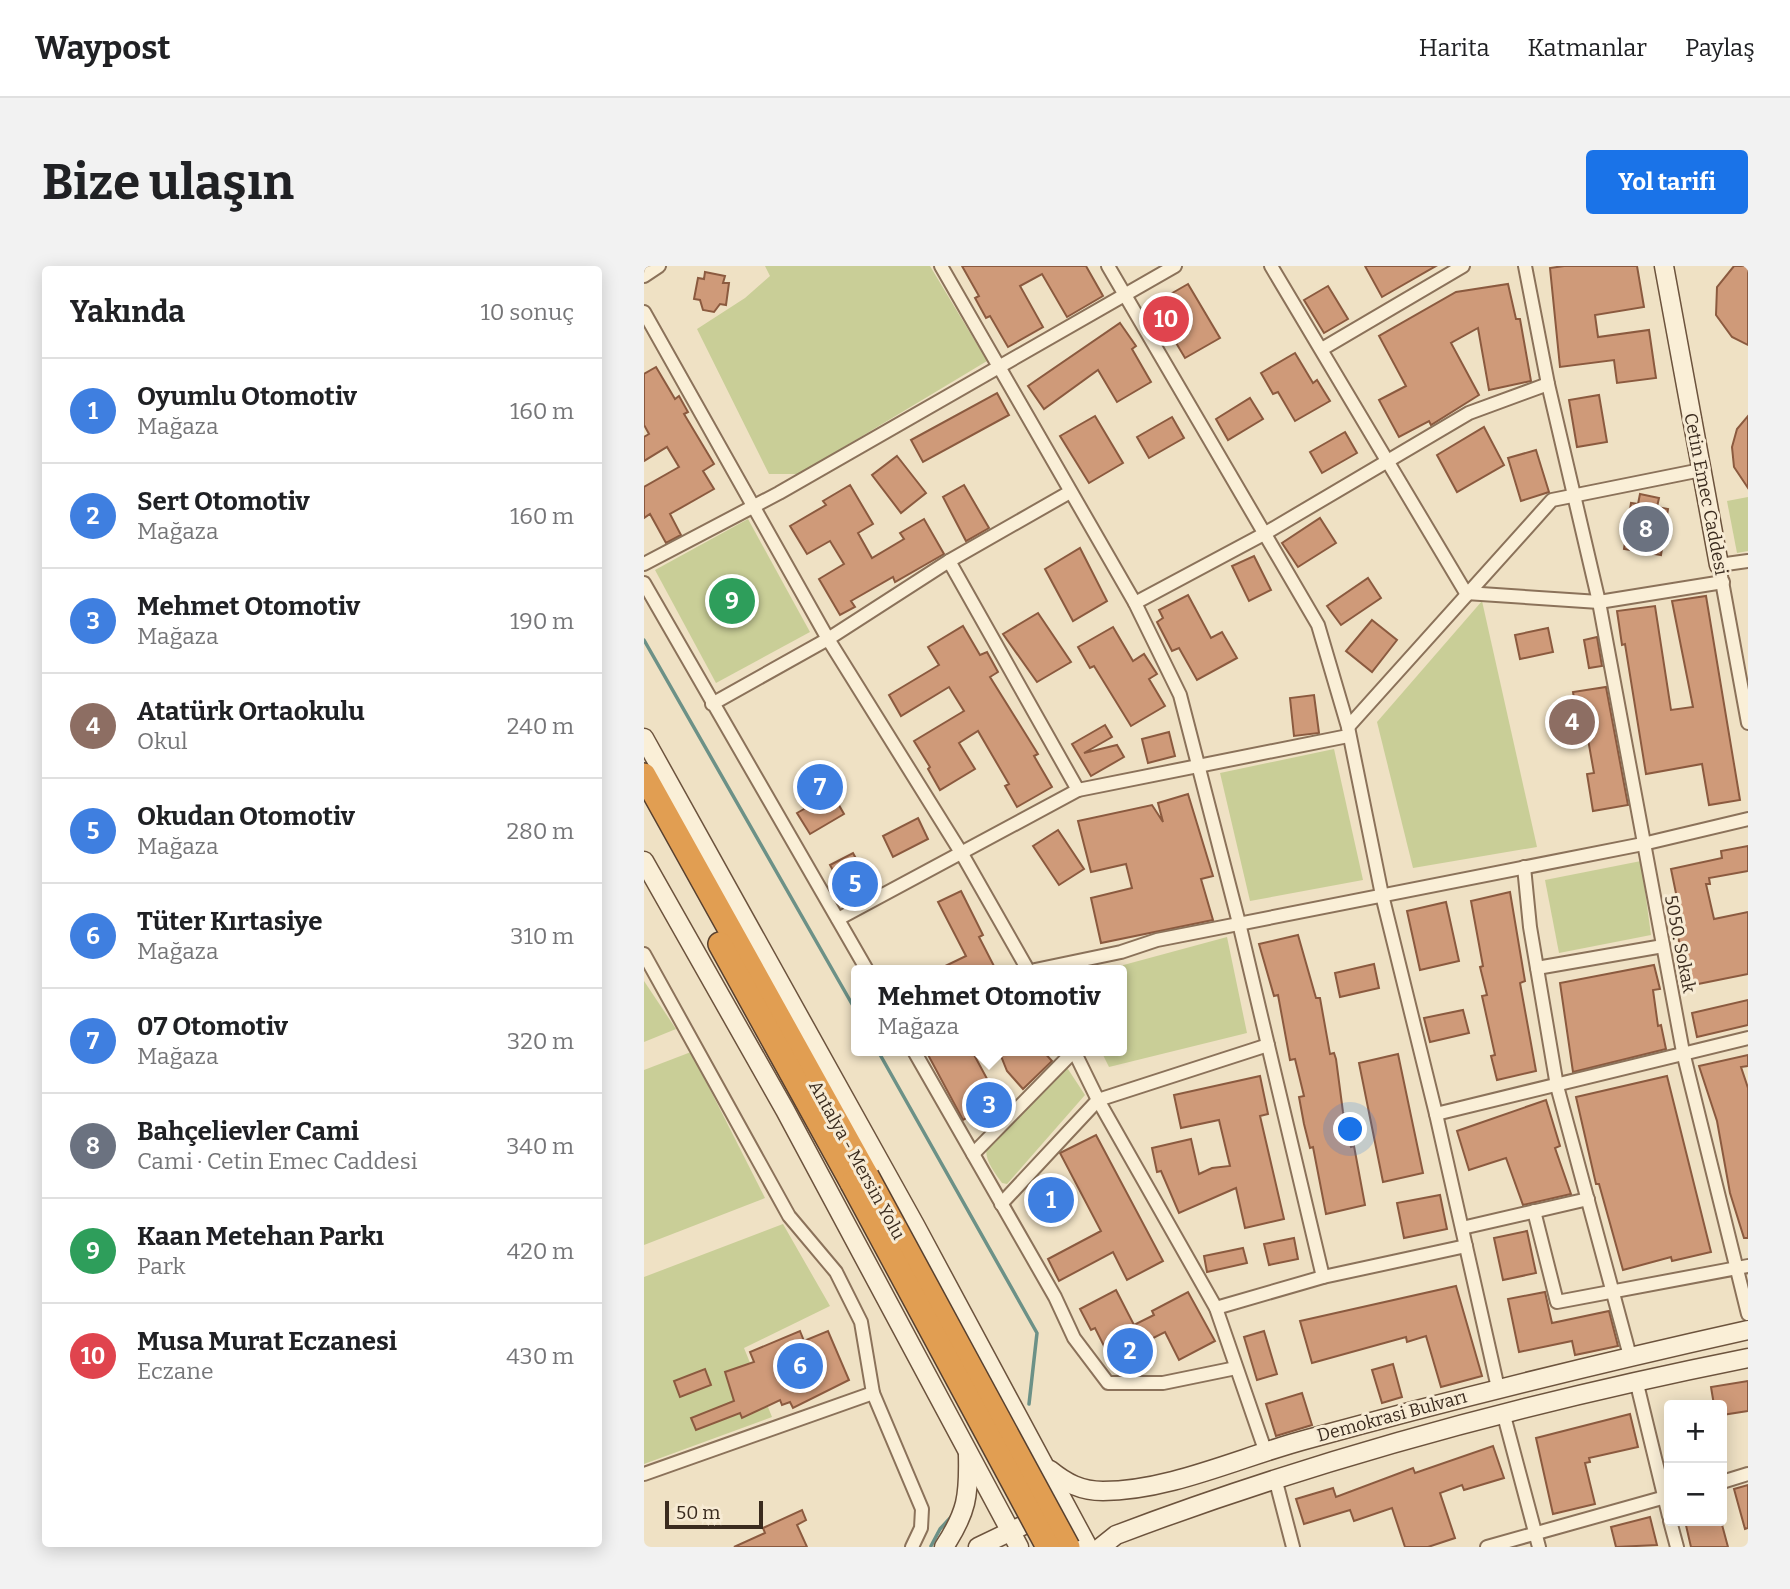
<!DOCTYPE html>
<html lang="tr">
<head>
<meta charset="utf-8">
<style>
  :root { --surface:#fff; --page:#f2f2f2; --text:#202124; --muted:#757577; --line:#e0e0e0; --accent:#1a73e8 }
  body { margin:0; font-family:Bitter,serif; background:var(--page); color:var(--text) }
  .controls { position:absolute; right:21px; bottom:21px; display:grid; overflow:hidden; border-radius:7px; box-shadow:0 4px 18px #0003 }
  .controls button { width:63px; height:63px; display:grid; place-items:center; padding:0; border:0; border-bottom:2px solid var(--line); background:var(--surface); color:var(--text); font:35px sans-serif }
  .scale { position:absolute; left:21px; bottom:18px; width:98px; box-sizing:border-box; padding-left:7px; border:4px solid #3a2b1e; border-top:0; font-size:19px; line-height:24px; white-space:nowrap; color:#3a2b1e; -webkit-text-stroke:5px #f7ebd4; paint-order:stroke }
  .you { position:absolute; left:707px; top:864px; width:24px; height:24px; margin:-18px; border:5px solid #fff; border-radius:50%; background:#1a73e8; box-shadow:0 0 0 10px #1a73e833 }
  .badge { display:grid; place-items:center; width:46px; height:46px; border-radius:50%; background:var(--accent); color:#fff; font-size:23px; font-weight:700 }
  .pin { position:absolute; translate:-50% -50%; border:4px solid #fff; box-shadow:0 2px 7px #0006 }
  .popup { position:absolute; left:207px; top:699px; width:276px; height:91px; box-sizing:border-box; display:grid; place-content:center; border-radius:7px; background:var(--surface); filter:drop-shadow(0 2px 5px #0005); font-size:23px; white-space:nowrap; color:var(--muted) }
  .popup b { font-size:26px; color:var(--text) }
  .popup::after { content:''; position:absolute; left:50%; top:100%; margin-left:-14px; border:14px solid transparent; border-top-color:var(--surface) }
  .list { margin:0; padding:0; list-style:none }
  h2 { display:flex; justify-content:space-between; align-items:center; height:91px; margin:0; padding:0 28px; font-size:30px }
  h2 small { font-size:23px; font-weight:400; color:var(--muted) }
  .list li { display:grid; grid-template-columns:46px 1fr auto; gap:21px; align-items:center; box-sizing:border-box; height:105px; padding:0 28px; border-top:2px solid var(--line) }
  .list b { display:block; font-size:26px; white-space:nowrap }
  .list p { margin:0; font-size:23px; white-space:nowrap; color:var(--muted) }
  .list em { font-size:23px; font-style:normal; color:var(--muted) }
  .map { position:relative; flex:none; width:1104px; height:1281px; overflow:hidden; border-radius:7px }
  header { display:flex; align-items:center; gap:42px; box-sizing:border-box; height:98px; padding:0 35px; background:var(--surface); border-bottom:2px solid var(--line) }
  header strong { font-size:33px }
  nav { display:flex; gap:38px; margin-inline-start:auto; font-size:24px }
  .intro { display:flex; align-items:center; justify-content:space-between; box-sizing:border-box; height:168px; padding:0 42px }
  h1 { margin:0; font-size:49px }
  .button { padding:18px 32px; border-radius:7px; background:var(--accent); color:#fff; font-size:24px; font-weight:700 }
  main { display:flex; gap:42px; padding:0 42px }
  aside { flex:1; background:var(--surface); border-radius:7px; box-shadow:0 4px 18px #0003 }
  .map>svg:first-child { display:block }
  .green { fill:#c9ce97 }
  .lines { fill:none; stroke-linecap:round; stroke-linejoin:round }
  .stream { stroke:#6c9187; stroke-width:3.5 }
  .building { fill:#cf9a79; stroke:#8b5a3f; stroke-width:2 }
  .street-casing { stroke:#8b725a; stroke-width:16 }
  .secondary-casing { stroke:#6c533d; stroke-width:21 }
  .highway-casing { stroke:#58402e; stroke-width:26 }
  .street { stroke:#faefd7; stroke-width:12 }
  .secondary { stroke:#faefd7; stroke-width:18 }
  .highway { stroke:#e19e52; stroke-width:23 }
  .highway-bridge-casing { stroke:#58402e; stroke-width:26; stroke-linecap:butt }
  .highway-bridge { stroke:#e19e52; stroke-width:23 }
  .labels { text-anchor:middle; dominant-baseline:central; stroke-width:6; stroke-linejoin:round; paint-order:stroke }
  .street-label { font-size:18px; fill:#3a2b1e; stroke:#f7ebd4 }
</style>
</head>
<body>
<header>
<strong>Waypost</strong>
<nav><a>Harita</a><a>Katmanlar</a><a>Paylaş</a></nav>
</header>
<div class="intro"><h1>Bize ulaşın</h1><a class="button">Yol tarifi</a></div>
<main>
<aside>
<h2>Yakında<small>10 sonuç</small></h2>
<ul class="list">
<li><span class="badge" style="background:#3f7fe0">1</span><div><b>Oyumlu Otomotiv</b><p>Mağaza</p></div><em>160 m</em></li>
<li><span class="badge" style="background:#3f7fe0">2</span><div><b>Sert Otomotiv</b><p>Mağaza</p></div><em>160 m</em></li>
<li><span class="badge" style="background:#3f7fe0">3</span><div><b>Mehmet Otomotiv</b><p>Mağaza</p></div><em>190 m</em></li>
<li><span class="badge" style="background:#8d6e63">4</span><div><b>Atatürk Ortaokulu</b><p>Okul</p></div><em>240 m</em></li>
<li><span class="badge" style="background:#3f7fe0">5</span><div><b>Okudan Otomotiv</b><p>Mağaza</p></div><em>280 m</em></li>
<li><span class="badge" style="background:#3f7fe0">6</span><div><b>Tüter Kırtasiye</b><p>Mağaza</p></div><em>310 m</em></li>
<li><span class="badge" style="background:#3f7fe0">7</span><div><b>07 Otomotiv</b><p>Mağaza</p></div><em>320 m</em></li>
<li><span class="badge" style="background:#6b7280">8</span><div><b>Bahçelievler Cami</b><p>Cami · Cetin Emec Caddesi</p></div><em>340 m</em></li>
<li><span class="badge" style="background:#2e9e5b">9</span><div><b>Kaan Metehan Parkı</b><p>Park</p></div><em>420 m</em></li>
<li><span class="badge" style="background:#e0444e">10</span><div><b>Musa Murat Eczanesi</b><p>Eczane</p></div><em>430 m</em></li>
</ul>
</aside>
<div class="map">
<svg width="1104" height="1281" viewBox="0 0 1104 1281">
  <rect width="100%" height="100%" fill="#efe1c4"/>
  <g class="green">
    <polygon points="121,0 286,0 343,95 155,208 125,208 53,63 101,32 126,10"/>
    <polygon points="1104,231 1104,285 1093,287 1083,235"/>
    <polygon points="104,253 166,366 72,417 11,304"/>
    <polygon points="838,335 893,581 769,602 733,456"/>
    <polygon points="690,483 719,614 606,635 576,507"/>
    <polygon points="997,595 1007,669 915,687 901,614"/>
    <polygon points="583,671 603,767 465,801 457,785 478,785 478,704 461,704"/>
    <polygon points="0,715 32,763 0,776"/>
    <polygon points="47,786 121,932 0,979 0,804"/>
    <path d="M418 794 441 829 363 918 358 917C350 905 339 893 343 878Z"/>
    <polygon points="139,958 186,1040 100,1082 128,1151 0,1198 0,1011"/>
  </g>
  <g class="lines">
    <g class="stream">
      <polyline points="0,374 212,745"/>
      <polyline points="234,785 393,1067 385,1138"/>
      <polyline points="287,1280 296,1263 308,1250"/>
    </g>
  </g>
  <g class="building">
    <polygon points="318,0 442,0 459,30 423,51 398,8 376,20 399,61 364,81 346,50 342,52 331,32 335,30"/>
    <polygon points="721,0 792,0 738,31"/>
    <polygon points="920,0 993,0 1000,41 951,49 954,71 1005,64 1012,112 973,117 970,94 916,101 906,2"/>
    <polygon points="1090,0 1104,0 1104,79 1088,71 1072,49 1073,21"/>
    <polygon points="61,6 81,10 79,17 85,17 82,39 76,38 70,46 59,44 56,34 50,33 54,12 60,13"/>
    <polygon points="544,18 576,72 541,92 509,38"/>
    <polygon points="864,18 872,53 876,53 887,115 845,124 834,62 807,77 835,129 787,159 785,155 755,171 735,134 762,120 735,70 812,26"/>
    <polygon points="684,20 704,53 680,67 660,34"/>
    <polygon points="476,57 492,80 488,83 507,116 473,136 454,104 400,143 384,120"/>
    <polygon points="651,87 669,117 673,114 686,135 651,155 634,126 629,128 617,107"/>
    <polygon points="12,101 31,133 35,130 44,146 40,148 70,198 59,205 70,223 26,248 37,269 22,277 6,248 0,252 0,221 35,201 23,181 0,195 0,171 5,168 0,159 0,108"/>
    <polygon points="353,127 365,149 279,196 267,174"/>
    <polygon points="955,129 963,176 933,181 925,134"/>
    <polygon points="606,132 619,153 584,174 572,153"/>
    <polygon points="451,150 479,197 445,217 416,170"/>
    <polygon points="1104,150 1104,222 1090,201 1088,181 1093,163"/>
    <polygon points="528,151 540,172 505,192 493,171"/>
    <polygon points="840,161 860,199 813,226 793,189"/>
    <polygon points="701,166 713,187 678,207 666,186"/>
    <polygon points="892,184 905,226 877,235 864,192"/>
    <polygon points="253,190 282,227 257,247 228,209"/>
    <polygon points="206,219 229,258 214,267 228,292 260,273 256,267 280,253 300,288 251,316 249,311 207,335 211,341 196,349 175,313 200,298 186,275 163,288 146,260 182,239 179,235"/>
    <polygon points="320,219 345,262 322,275 299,231"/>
    <polygon points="996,228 1015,232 1013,241 1024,243 1017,289 980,283 987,237 994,238"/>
    <polygon points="676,252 692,277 654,301 638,277"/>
    <polygon points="436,282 463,335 429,355 401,303"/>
    <polygon points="610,290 627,324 605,335 588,300"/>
    <polygon points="724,312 737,332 697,359 683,340"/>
    <polygon points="544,329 567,372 578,366 593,392 553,414 535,382 528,385 513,356 519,352 515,344"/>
    <polygon points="1062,330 1096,534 1065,539 1058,498 1002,508 981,378 978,379 973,345 1011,340 1027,444 1049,441 1028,335"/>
    <polygon points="394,347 427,396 393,416 359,368"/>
    <polygon points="728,354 753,374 728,406 702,385"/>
    <polygon points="319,360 336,389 343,386 354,406 346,411 394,488 390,490 408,521 373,541 361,520 365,518 334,465 315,477 331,503 296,524 284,503 286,501 270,475 320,445 305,421 257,450 245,429 295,399 284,381"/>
    <polygon points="469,361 489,395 500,388 513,408 505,413 521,440 487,460 450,400 446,402 434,381"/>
    <polygon points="904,362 909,386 876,393 871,369"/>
    <polygon points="953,371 958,400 945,402 940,374"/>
    <polygon points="962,421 984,539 949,545 943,508 950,507 942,462 935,463 929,426"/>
    <polygon points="670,429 675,467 650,470 646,432"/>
    <polygon points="461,459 468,471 440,487 473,479 480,491 447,510 428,478"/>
    <polygon points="525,466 531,490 504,497 498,473"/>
    <polygon points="188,527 200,548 166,568 153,547"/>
    <polygon points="544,528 569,610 557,613 569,654 457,677 447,632 488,622 482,598 447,606 434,555 508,539 519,556 514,537"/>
    <polygon points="274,552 284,573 249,591 239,570"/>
    <polygon points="414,564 440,603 415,619 389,580"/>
    <polygon points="1104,580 1104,605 1065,612 1066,618 1062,618 1070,653 1104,646 1104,708 1044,720 1033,665 1037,664 1031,638 1034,637 1027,603 1078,592 1077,585"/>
    <polygon points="209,587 228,622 205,634 186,599"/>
    <polygon points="317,625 339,669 335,671 352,704 293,704 322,690 294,636"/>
    <polygon points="866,626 881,715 876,717 892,805 853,814 847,790 851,789 838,730 843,729 836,701 839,700 827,635"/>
    <polygon points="802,636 815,695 776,704 763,645"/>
    <polygon points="654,669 672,732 676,732 686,788 690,787 692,793 699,846 707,881 710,880 721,939 682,948 669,881 666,882 660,858 655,831 660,830 651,793 646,794 634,729 630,730 615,678"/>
    <polygon points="730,698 735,722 696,731 691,707"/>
    <polygon points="1010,699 1016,723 1009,724 1014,760 1017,759 1022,783 929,806 916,717"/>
    <polygon points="1104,734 1104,759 1053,771 1048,747"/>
    <polygon points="819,744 825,767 786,776 780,752"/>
    <polygon points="282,785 328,785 355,835 319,854"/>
    <polygon points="355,785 399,785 408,795 379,823 363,805"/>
    <polygon points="754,788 779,907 739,916 715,797"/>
    <polygon points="1104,789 1104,800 1097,801 1104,822 1104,972 1100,972 1086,927 1073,855 1055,800"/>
    <polygon points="616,810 624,848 616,850 640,953 601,962 592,922 535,947 517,905 513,906 508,882 547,873 555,908 568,902 586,900 575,854 537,862 530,829"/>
    <polygon points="1023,810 1067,986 1028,995 1027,991 979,1004 955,918 952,918 932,831"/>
    <polygon points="902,834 916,880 911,882 927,928 879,939 862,892 825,904 813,865"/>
    <polygon points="452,869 519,995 483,1014 469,986 415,1015 404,993 457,965 416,887"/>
    <polygon points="796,929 803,963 760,972 753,937"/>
    <polygon points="883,965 892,1007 859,1014 850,972"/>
    <polygon points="650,972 654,993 625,999 620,978"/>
    <polygon points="599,982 603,997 563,1006 560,990"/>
    <polygon points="812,1020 838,1110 797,1121 782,1070 763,1076 762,1071 668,1097 656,1055"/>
    <polygon points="472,1024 490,1059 510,1049 508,1045 544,1026 571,1075 535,1094 521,1066 503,1075 505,1079 469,1098 451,1062 447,1064 436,1043"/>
    <polygon points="901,1026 908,1057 965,1045 974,1080 931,1089 928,1075 875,1086 864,1033"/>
    <polygon points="156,1065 160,1075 184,1065 205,1114 149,1142 146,1136 138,1139 136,1134 98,1152 96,1147 52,1164 47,1152 90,1135 81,1106 110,1096 106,1086"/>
    <polygon points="620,1065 633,1108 613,1114 600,1071"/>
    <polygon points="749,1098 758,1131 738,1137 728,1104"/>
    <polygon points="61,1103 67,1119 36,1131 30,1115"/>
    <polygon points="1104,1115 1104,1145 1078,1149 1078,1139 1070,1139 1067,1121"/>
    <polygon points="658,1127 668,1159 632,1170 622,1138"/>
    <polygon points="986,1148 994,1181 945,1192 946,1196 941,1197 951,1238 909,1248 892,1172"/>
    <polygon points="849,1180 860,1212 820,1224 818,1219 796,1227 811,1272 784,1281 761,1281 748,1242 710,1255 706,1244 660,1258 652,1233 689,1222 692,1231 769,1202 771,1207"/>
    <polygon points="1104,1219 1104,1262 1101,1263 1090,1223"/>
    <polygon points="158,1244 162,1254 153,1259 163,1281 90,1281 121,1267 119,1262"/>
    <polygon points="1006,1251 1013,1279 972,1281 967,1261"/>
    <polygon points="1041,1255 1077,1255 1084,1281 1047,1281"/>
  </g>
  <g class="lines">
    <g class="street-casing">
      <g id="street">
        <polyline points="297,0 491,337 536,429 595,657 679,1011"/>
        <polyline points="464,0 674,359 704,461 738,629 792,848 854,1122"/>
        <polyline points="627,0 822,327 955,336 1079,316"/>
        <polyline points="881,0 904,118 955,336 1039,786 1104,1048"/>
        <polyline points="0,10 15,0"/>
        <polyline points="0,46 184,373 318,588 384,704"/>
        <polyline points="678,83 819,0"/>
        <polyline points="305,295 434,524"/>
        <polyline points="1104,295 1075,299 1104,457"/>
        <polyline points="0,298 135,227 531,0"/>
        <polyline points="0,317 223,704"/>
        <polyline points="491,337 620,268 825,147 904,118"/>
        <polyline points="68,438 184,373 305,295 426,226"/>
        <polyline points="704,461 908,234 1057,204"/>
        <polyline points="880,601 886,661 913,820 986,1090"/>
        <polyline points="194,653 434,524 704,470"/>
        <polyline points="0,688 145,950 192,1006 217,1056 229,1127 278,1243 277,1262 268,1281"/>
        <polyline points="893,702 1019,680"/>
        <polyline points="391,704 477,686 513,674 999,578 1104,553"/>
        <polyline points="270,785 411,1031 430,1072 464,1117 519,1117 592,1102"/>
        <polyline points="430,785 454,834 572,1042 621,1184"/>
        <polyline points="792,848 1104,772"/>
        <polyline points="329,888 430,785"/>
        <polyline points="357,938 454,834 624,779"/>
        <polyline points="890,945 913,1036 1104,1000"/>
        <polyline points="818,962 944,933"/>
        <polyline points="572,1042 679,1011 822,980"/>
        <polyline points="992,1114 1025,1250"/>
        <polyline points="859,1146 895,1281"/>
        <polyline points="0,1208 229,1127"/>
        <polyline points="631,1212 649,1281"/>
        <polyline points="1078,1216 1104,1208"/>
        <polyline points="1026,1255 1033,1281"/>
        <polyline points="843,1281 1025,1230"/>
      </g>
    </g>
    <g class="secondary-casing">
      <g id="secondary">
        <polyline points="1020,0 1075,299"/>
        <polyline points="0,472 271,959 444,1281"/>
        <polyline points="0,595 141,844 375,1281"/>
        <path d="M406 1204C422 1217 437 1225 459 1225 526 1225 599 1190 664 1173 810 1133 956 1097 1104 1064"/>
        <path d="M300 1281C323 1246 325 1230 324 1189"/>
        <polyline points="334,1281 401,1249"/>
        <path d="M457 1281 472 1269C678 1191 889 1135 1104 1092"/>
      </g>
    </g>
    <g class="highway-casing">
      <g id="highway">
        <polyline points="0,509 223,910"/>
        <polyline points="76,678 208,917"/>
      </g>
    </g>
    <use href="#street" class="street"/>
    <use href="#secondary" class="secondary"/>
    <use href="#highway" class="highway"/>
    <g class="highway-bridge-casing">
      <g id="highway-bridge">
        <polyline points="223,910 424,1281"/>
        <polyline points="208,917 404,1281"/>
      </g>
    </g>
    <use href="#highway-bridge" class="highway-bridge"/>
  </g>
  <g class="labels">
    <g class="street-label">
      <text transform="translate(1062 228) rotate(79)">Cetin Emec Caddesi</text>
      <text transform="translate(1036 678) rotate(79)">5050. Sokak</text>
      <text transform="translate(213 894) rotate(61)">Antalya - Mersin Yolu</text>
      <text transform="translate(748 1150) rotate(-15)">Demokrasi Bulvarı</text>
    </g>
  </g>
</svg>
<div class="controls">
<button>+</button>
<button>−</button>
</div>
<div class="scale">50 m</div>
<div class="you"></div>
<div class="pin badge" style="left:407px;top:934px;background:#3f7fe0">1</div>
<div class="pin badge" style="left:486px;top:1085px;background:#3f7fe0">2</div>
<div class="pin badge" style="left:345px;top:839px;background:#3f7fe0">3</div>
<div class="popup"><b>Mehmet Otomotiv</b>Mağaza</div>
<div class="pin badge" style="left:928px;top:456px;background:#8d6e63">4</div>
<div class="pin badge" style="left:211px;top:618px;background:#3f7fe0">5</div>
<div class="pin badge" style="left:156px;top:1100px;background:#3f7fe0">6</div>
<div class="pin badge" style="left:176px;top:521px;background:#3f7fe0">7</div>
<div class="pin badge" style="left:1002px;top:263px;background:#6b7280">8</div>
<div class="pin badge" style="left:88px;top:335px;background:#2e9e5b">9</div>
<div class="pin badge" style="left:522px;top:53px;background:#e0444e">10</div>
</div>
</main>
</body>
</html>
